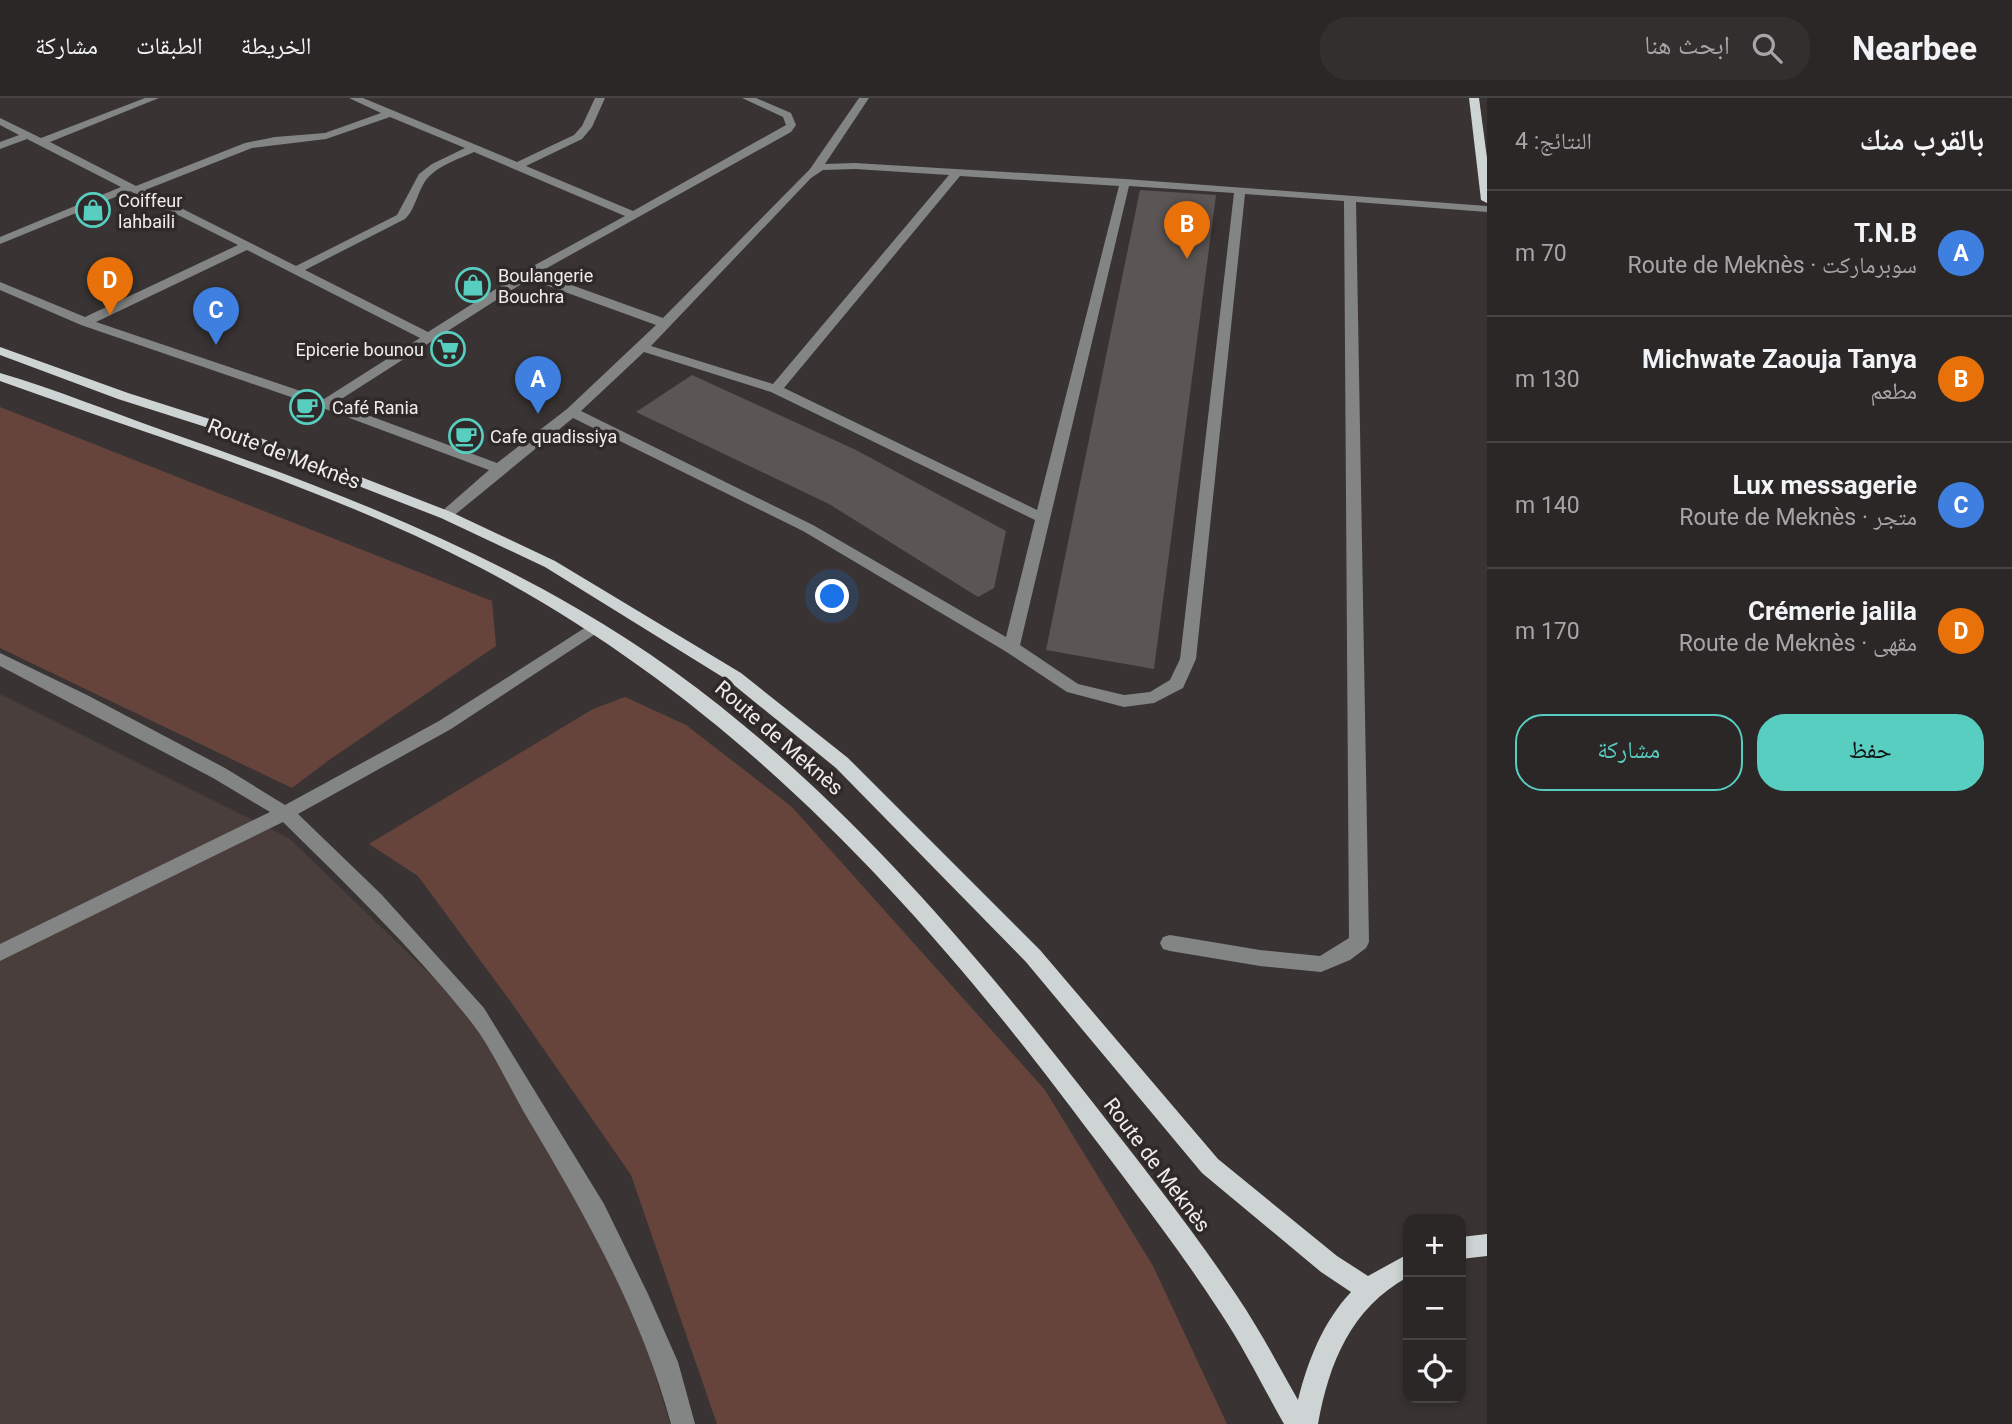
<!DOCTYPE html>
<html lang="ar">
<head>
<meta charset="utf-8">
<style>
  :root { --surface:#2b2726; --page:#332f2e; --text:#f1f3f6; --muted:#a6a5a7; --line:#474443; --accent:#58cec0 }
  body { margin:0; font-family:Roboto,"Noto Naskh Arabic",sans-serif; background:var(--page); color:var(--text); direction:rtl }
  .controls { position:absolute; right:21px; bottom:21px; display:grid; overflow:hidden; border-radius:14px; box-shadow:0 4px 10px #0003 }
  .controls button { width:63px; height:63px; display:grid; place-items:center; padding:0; border:0; border-bottom:2px solid var(--line); background:var(--surface); color:var(--text); font:35px sans-serif }
  .you { position:absolute; left:833px; top:499px; width:24px; height:24px; margin:-18px; border:5px solid #fff; border-radius:50%; background:#1a73e8; box-shadow:0 0 0 10px #1a73e833 }
  .badge { display:grid; place-items:center; width:46px; height:46px; border-radius:50%; background:var(--accent); color:#fff; font-size:23px; font-weight:700 }
  .pin { position:absolute; translate:-50% -58px; filter:drop-shadow(0 2px 4px #0008) }
  .pin::after { content:''; position:absolute; top:37px; width:24px; height:21px; background:inherit; clip-path:polygon(0 0,100% 0,50% 100%) }
  .list { margin:0; padding:0; list-style:none }
  h2 { display:flex; justify-content:space-between; align-items:center; height:91px; margin:0; padding:0 28px; font-size:30px }
  h2 small { font-size:23px; font-weight:400; color:var(--muted) }
  .list li { display:grid; grid-template-columns:46px 1fr auto; gap:21px; align-items:center; box-sizing:border-box; height:126px; padding:0 28px; border-top:2px solid var(--line) }
  .list b { display:block; font-size:26px; white-space:nowrap }
  .list p { margin:0; font-size:23px; white-space:nowrap; color:var(--muted) }
  .list em { font-size:23px; font-style:normal; color:var(--muted) }
  .actions { display:flex; gap:14px; padding:21px 28px }
  .actions a { flex:1; padding:16px 0; border:2px solid var(--accent); border-radius:28px; text-align:center; font-size:24px; color:var(--accent) }
  .actions .main { background:var(--accent); color:#111 }
  .icon { flex:none; width:38px; height:38px; fill:none; stroke:currentColor; stroke-width:2; stroke-linecap:round; stroke-linejoin:round }
  .map { position:relative; flex:none; width:1487px; height:1326px; overflow:hidden; direction:ltr }
  header { display:flex; align-items:center; gap:42px; box-sizing:border-box; height:98px; padding:0 35px; background:var(--surface); border-bottom:2px solid var(--line) }
  header strong { font-size:33px }
  nav { display:flex; gap:38px; margin-inline-start:auto; font-size:24px }
  .search { width:490px; height:63px; background:var(--page); display:flex; align-items:center; gap:18px; box-sizing:border-box; padding:0 24px; border-radius:28px; color:var(--muted); font-size:26px }
  main { display:flex }
  aside { flex:1; background:var(--surface) }
  .map>svg:first-child { display:block }
  .built { fill:#493e3b }
  .green { fill:#66443c }
  .building { fill:#5b5655 }
  .lines { fill:none; stroke-linecap:round; stroke-linejoin:round }
  .minor { fill:#828584; fill-rule:evenodd }
  .major { fill:#ced4d3; fill-rule:evenodd }
  .labels { text-anchor:middle; dominant-baseline:central; stroke-width:7; stroke-linejoin:round; paint-order:stroke }
  .far-poi-label { font-size:18px; fill:#efeceb; stroke:#2f2a29; text-anchor:start }
  .street-label { font-size:21px; fill:#efeceb; stroke:#2f2a29 }
</style>
</head>
<body>
<header>
<strong>Nearbee</strong>
<div class="search"><svg class="icon" aria-label="search" viewBox="0 0 24 24"><circle cx="10" cy="10" r="6"/><path d="M15 15l6 6"/></svg>ابحث هنا</div>
<nav><a>الخريطة</a><a>الطبقات</a><a>مشاركة</a></nav>
</header>
<main>
<aside>
<h2>بالقرب منك<small>النتائج: 4</small></h2>
<ul class="list">
<li><span class="badge" style="background:#3f7fe0">A</span><div><b>T.N.B</b><p>سوبرماركت · Route de Meknès</p></div><em>70 m</em></li>
<li><span class="badge" style="background:#e8710a">B</span><div><b>Michwate Zaouja Tanya</b><p>مطعم</p></div><em>130 m</em></li>
<li><span class="badge" style="background:#3f7fe0">C</span><div><b>Lux messagerie</b><p>متجر · Route de Meknès</p></div><em>140 m</em></li>
<li><span class="badge" style="background:#e8710a">D</span><div><b>Crémerie jalila</b><p>مقهى · Route de Meknès</p></div><em>170 m</em></li>
</ul>
<div class="actions"><a class="main">حفظ</a><a>مشاركة</a></div>
</aside>
<div class="map">
<svg width="1487" height="1326" viewBox="0 0 1487 1326">
  <rect width="100%" height="100%" fill="#393433"/>
  <polygon class="built" points="0,596 289,740 469,914 634,1205 670,1326 0,1326"/>
  <g class="green">
    <polygon points="0,309 492,503 496,548 329,662 292,690 0,550"/>
    <polygon points="625,599 686,627 792,709 1045,992 1153,1168 1227,1326 717,1326 631,1077 511,904 418,778 369,746 593,611"/>
  </g>
  <g class="building">
    <polygon points="1140,92 1216,97 1154,571 1046,552"/>
    <polygon points="692,277 856,352 1006,433 994,490 978,499 829,406 636,314"/>
  </g>
  <g class="lines">
    <g class="minor">
      <path d="M145 0H159L50 44 136 88 245 45 275 39 325 35 381 15 349 0H363L517 64 574 37 582 28 595 0H605L592 29 582 41 526 68 633 113 786 27 783 19 742 0H756L791 15 796 27 791 34 538 175 663 220 810 71 859 0H869L825 66 855 65 1125 81 1487 108V114L1356 104 1369 844 1366 850 1350 862 1321 874 1260 868 1170 853 1163 851 1160 845 1163 839 1170 837 1260 852 1320 858 1349 840 1344 103 1245 96 1196 561 1183 590 1154 605 1124 609 1067 594 1005 553 803 433 573 320 451 420 446 422 439 417 441 414 489 372 320 309 81 227 0 192V184L85 219 238 147 130 93 0 146V139L121 89 27 41 0 51V44L19 37 0 27V20L41 40ZM390 19 465 50 432 66 419 76 397 117 296 168 145 92 252 50 326 41ZM474 54 625 118 524 173 428 234 305 172 405 121C415 111 416 99 423 87 432 69 457 62 474 54ZM855 71 949 77 773 286 651 248 811 80 823 72ZM960 78 1119 88 1037 412 784 290ZM1129 88 1234 95 1180 561 1170 582 1150 594 1124 597 1078 586 1020 547ZM247 152 420 240 324 301 96 224ZM529 181 656 227 567 311 497 365 335 305ZM644 254 771 294 1035 422 1006 539 813 427 581 313Z"/>
      <path d="M594 524 602 529 600 533 451 631 298 716 381 796 484 910 604 1106 648 1196 678 1264 695 1326H671C641 1214 584 1115 525 1016 507 985 491 948 468 920 412 850 347 787 283 724L0 863V846L270 714 213 680 0 568V555L87 597 225 670 285 707 439 623Z"/>
    </g>
    <g class="major">
      <polygon points="1469,0 1479,0 1487,60 1487,105 1481,102"/>
      <path d="M0 249 128 295 219 324 451 414 555 463 741 575 848 660 1040 852 1218 1061 1337 1158 1368 1178 1408 1156V1179C1351 1210 1329 1265 1318 1326H1284C1263 1289 1244 1250 1220 1214 1174 1143 1120 1075 1069 1007 905 790 723 597 479 469 328 390 160 341 0 283V275C55 291 108 313 162 332 305 382 446 434 578 511 786 631 948 819 1094 1006 1143 1069 1193 1132 1237 1198 1260 1232 1278 1267 1298 1302 1308 1262 1323 1224 1351 1194L1321 1174 1202 1075 1026 864 836 670 729 583 545 469 441 420 209 330 118 301 0 257Z"/>
      <polygon points="1487,1136 1487,1158 1461,1161 1461,1139"/>
    </g>
  </g>
  <defs>
    <g id="shop-ring" transform="scale(1.75)"><circle r="9.5" fill="#2f2a29" stroke="#58cec0" stroke-width="1.5"/><path d="M-5-2.5h2.3a2.7 3.5 0 0 1 5.4 0H5L5.5 6h-11ZM-1.5-2.5h3a1.5 2.3 0 0 0-3 0Z" fill="#58cec0"/></g>
    <g id="supermarket-ring" transform="scale(1.75)"><circle r="9.5" fill="#2f2a29" stroke="#58cec0" stroke-width="1.5"/><path d="M-6-5.5h2.5l.6 2H6L4.5 2H-2.5L-4.4-4H-6ZM-1.5 3.2a1.3 1.3 0 1 0 .1 0ZM3 3.2a1.3 1.3 0 1 0 .1 0Z" fill="#58cec0"/></g>
    <g id="cafe-ring" transform="scale(1.75)"><circle r="9.5" fill="#2f2a29" stroke="#58cec0" stroke-width="1.5"/><path d="M-5.5-4.5H6V0H3Q3 3.5 0 3.5H-2.5Q-5.5 3.5-5.5 0ZM3-3.2v2h1.7v-2ZM-6 4.5H4V6H-6Z" fill="#58cec0"/></g>
  </defs>
  <g fill-rule="evenodd">
    <use href="#shop-ring" x="93" y="112"/>
    <use href="#shop-ring" x="473" y="187"/>
    <use href="#supermarket-ring" x="448" y="251"/>
    <use href="#cafe-ring" x="307" y="309"/>
    <use href="#cafe-ring" x="466" y="338"/>
  </g>
  <g class="labels">
    <g class="far-poi-label">
      <text x="118" y="102">Coiffeur<tspan x="118" dy="21">lahbaili</tspan></text>
      <text x="498" y="177">Boulangerie<tspan x="498" dy="21">Bouchra</tspan></text>
      <text x="424" y="251" text-anchor="end">Epicerie bounou</text>
      <text x="332" y="309">Café Rania</text>
      <text x="490" y="338">Cafe quadissiya</text>
    </g>
    <g class="street-label">
      <text transform="translate(284 356) rotate(21)">Route de Meknès</text>
      <text transform="translate(779 640) rotate(41)">Route de Meknès</text>
      <text transform="translate(1157 1067) rotate(53)">Route de Meknès</text>
    </g>
  </g>
</svg>
<div class="controls">
<button>+</button>
<button>−</button>
<button><svg class="icon" aria-label="locate" viewBox="0 0 24 24"><circle cx="12" cy="12" r="6"/><path d="M12 2v4M12 18v4M2 12h4M18 12h4"/></svg></button>
</div>
<div class="you"></div>
<div class="pin badge" style="left:538px;top:316px;background:#3f7fe0">A</div>
<div class="pin badge" style="left:1187px;top:161px;background:#e8710a">B</div>
<div class="pin badge" style="left:216px;top:247px;background:#3f7fe0">C</div>
<div class="pin badge" style="left:110px;top:217px;background:#e8710a">D</div>
</div>
</main>
</body>
</html>
